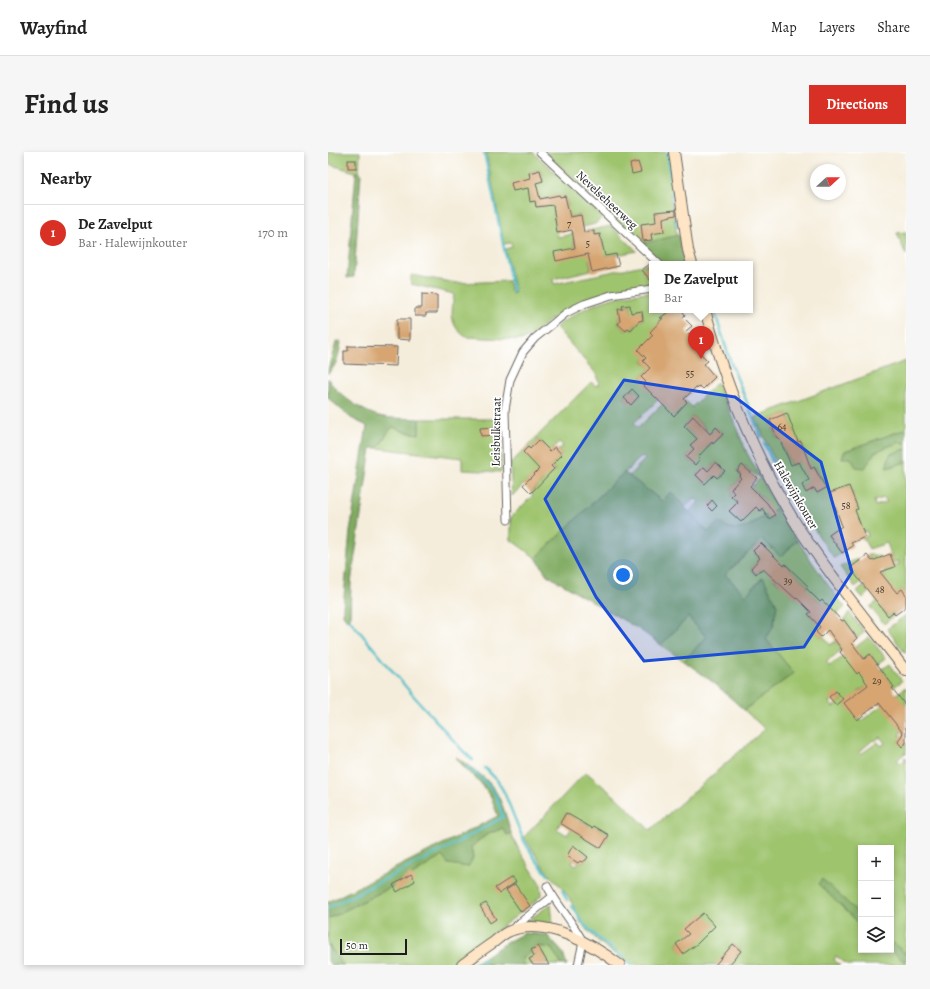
<!DOCTYPE html>
<html lang="en">
<head>
<meta charset="utf-8">
<style>
  :root { --surface:#fff; --page:#f6f6f6; --text:#222; --muted:#767676; --line:#e0e0e0; --accent:#d93025 }
  body { margin:0; font-family:Alegreya,serif; background:var(--page); color:var(--text) }
  .controls { position:absolute; right:12px; bottom:12px; display:grid; overflow:hidden; border-radius:0px; box-shadow:0 2px 6px #0003 }
  .controls button { width:36px; height:36px; display:grid; place-items:center; padding:0; border:0; border-bottom:1px solid var(--line); background:var(--surface); color:var(--text); font:20px sans-serif }
  .compass { position:absolute; left:482px; top:12px; width:36px; height:36px; border-radius:50%; background:var(--surface); box-shadow:0 2px 6px #0003; rotate:69deg }
  .scale { position:absolute; left:12px; bottom:10px; width:67px; box-sizing:border-box; padding-left:4px; border:2px solid #1c1c1c; border-top:0; font-size:11px; line-height:14px; white-space:nowrap; color:#1c1c1c; -webkit-text-stroke:3px #fff; paint-order:stroke }
  .you { position:absolute; left:295px; top:423px; width:14px; height:14px; margin:-10px; border:3px solid #fff; border-radius:50%; background:#1a73e8; box-shadow:0 0 0 6px #1a73e833 }
  .badge { display:grid; place-items:center; width:26px; height:26px; border-radius:50%; background:var(--accent); color:#fff; font-size:13px; font-weight:700 }
  .pin { position:absolute; translate:-50% -33px; filter:drop-shadow(0 1px 2px #0008) }
  .pin::after { content:''; position:absolute; top:21px; width:14px; height:12px; background:inherit; clip-path:polygon(0 0,100% 0,50% 100%) }
  .popup { position:absolute; left:321px; top:109px; width:104px; height:52px; box-sizing:border-box; display:grid; place-content:center; border-radius:0px; background:var(--surface); filter:drop-shadow(0 1px 3px #0005); font-size:13px; white-space:nowrap; color:var(--muted) }
  .popup b { font-size:15px; color:var(--text) }
  .popup::after { content:''; position:absolute; left:50%; top:100%; margin-left:-8px; border:8px solid transparent; border-top-color:var(--surface) }
  .list { margin:0; padding:0; list-style:none }
  h2 { display:flex; justify-content:space-between; align-items:center; height:52px; margin:0; padding:0 16px; font-size:17px }
  h2 small { font-size:13px; font-weight:400; color:var(--muted) }
  .list li { display:grid; grid-template-columns:26px 1fr auto; gap:12px; align-items:center; box-sizing:border-box; height:56px; padding:0 16px; border-top:1px solid var(--line) }
  .list b { display:block; font-size:15px; white-space:nowrap }
  .list p { margin:0; font-size:13px; white-space:nowrap; color:var(--muted) }
  .list em { font-size:13px; font-style:normal; color:var(--muted) }
  .icon { flex:none; width:22px; height:22px; fill:none; stroke:currentColor; stroke-width:2; stroke-linecap:round; stroke-linejoin:round }
  .map { position:relative; flex:none; width:578px; height:813px; overflow:hidden; border-radius:0px }
  header { display:flex; align-items:center; gap:24px; box-sizing:border-box; height:56px; padding:0 20px; background:var(--surface); border-bottom:1px solid var(--line) }
  header strong { font-size:19px }
  nav { display:flex; gap:22px; margin-inline-start:auto; font-size:14px }
  .intro { display:flex; align-items:center; justify-content:space-between; box-sizing:border-box; height:96px; padding:0 24px }
  h1 { margin:0; font-size:28px }
  .button { padding:10px 18px; border-radius:0px; background:var(--accent); color:#fff; font-size:14px; font-weight:700 }
  main { display:flex; gap:24px; padding:0 24px }
  aside { flex:1; background:var(--surface); border-radius:0px; box-shadow:0 2px 6px #0003 }
  .map>svg:first-child { display:block }
  .green { fill:#9fc46e; stroke:#5e7045; fill-rule:evenodd }
  .forest { fill:#7faa61; stroke:#4e633e }
  .lines { fill:none; stroke-linecap:round; stroke-linejoin:round }
  .stream { stroke:#50bec8; stroke-width:2.5 }
  .building { fill:#d6a571 }
  .street-casing { stroke:#68655f; stroke-width:9 }
  .secondary-casing { stroke:#68655f; stroke-width:12 }
  .street { stroke:#fff; stroke-width:7 }
  .secondary { stroke:#fde5c5; stroke-width:10 }
  .marked { fill:#1d4ed8; fill-opacity:0.2; stroke:#1d4ed8; stroke-width:3; stroke-linejoin:round }
  .labels { text-anchor:middle; dominant-baseline:central; stroke-width:3.5; stroke-linejoin:round; paint-order:stroke }
  .number-label { font-size:10px; fill:#4a3e31 }
  .street-label { font-size:12px; fill:#1c1c1c; stroke:#fff }
</style>
</head>
<body>
<header>
<strong>Wayfind</strong>
<nav><a>Map</a><a>Layers</a><a>Share</a></nav>
</header>
<div class="intro"><h1>Find us</h1><a class="button">Directions</a></div>
<main>
<aside>
<h2>Nearby<small></small></h2>
<ul class="list">
<li><span class="badge">1</span><div><b>De Zavelput</b><p>Bar · Halewijnkouter</p></div><em>170 m</em></li>
</ul>
</aside>
<div class="map">
<svg width="578" height="813" viewBox="0 0 578 813">
  <rect width="100%" height="100%" fill="#fff"/>
  <filter id="ink" filterUnits="userSpaceOnUse"><feTurbulence type="fractalNoise" baseFrequency=".025" numOctaves="2"/><feDisplacementMap in="SourceGraphic" scale="8" xChannelSelector="R" yChannelSelector="G"/><feConvolveMatrix kernelMatrix="1 2 1 2 8 2 1 2 1" color-interpolation-filters="sRGB"/></filter>
  <filter id="wash" filterUnits="userSpaceOnUse"><feTurbulence type="fractalNoise" baseFrequency=".012" numOctaves="4" result="noise"/><feDisplacementMap in="SourceGraphic" scale="16" xChannelSelector="R" yChannelSelector="G"/><feGaussianBlur stdDeviation="0.9" result="paint"/><feColorMatrix in="noise" values="0 0 0 0 0 0 0 0 0 0 0 0 0 0 0 0 0 1.4 0 .05"/><feComposite in="paint" operator="in"/></filter>
  <g filter="url(#wash)">
    <rect width="100%" height="100%" fill="#f5eddb"/>
    <g class="green">
      <polygon points="0,0 32,0 31,21 0,12"/>
      <path d="M158 0 160 1 165 0H205L275 65 267 72 255 75 252 63 227 67 230 85 283 74 309 99 288 103V102L261 107 263 118 225 127 226 132 324 111V115L321 112 314 118 323 128H324V134C295 138 267 142 241 156 226 164 214 175 201 185L195 188 138 185C120 173 124 160 126 142L83 132V123L129 131 180 129 184 142 187 141 177 97 184 95 183 91 176 92ZM212 18 215 29 205 31 201 21ZM231 43 232 45 237 44 240 54 226 57 225 51 217 53V54L208 55 207 49ZM265 79 266 83 272 82 275 95 248 100 245 87 258 84V80Z"/>
      <polygon points="217,0 342,0 347,42 342,42 349,84 313,92"/>
      <polygon points="578,80 578,103 569,81"/>
      <path d="M324 140V158H339L340 160 334 165 338 171 324 185 326 186 338 176 339 178 345 175 344 174 349 170 352 173 330 195 327 191 324 194 327 198 315 209 322 216 313 225 318 230 333 215 335 217 338 213 337 212 342 209 341 208 351 198 356 203 346 213 349 217 350 216 352 218 358 212 356 210 359 208 365 214 350 228 354 233 352 235 355 239 351 243 355 248 350 253 353 256 359 250 364 255 389 230 419 301 449 356 414 378 399 376 391 370 380 380 361 360 371 350 367 346 357 355 343 340 334 349 301 324 317 307 314 304 208 406 183 388V365L205 343 203 341 215 329 212 326 218 320 222 323 227 318 223 314 234 303 230 298 235 294 231 290 217 304 221 308 184 344 182 312 263 230 268 234 272 230 268 225 270 224 228 175C256 153 288 142 324 140ZM302 153 303 162 314 160 315 168 310 169 304 178 300 176 298 179 290 172 292 169 291 158 295 157 294 154ZM342 225 345 228 328 244 325 241ZM347 234 350 237 310 276 306 271 340 238 342 239ZM304 237 312 243 303 252 296 246ZM365 264 379 278 376 282 379 285 388 275 395 282 386 291 384 290 379 296 377 295 363 310 358 305 366 297 363 293 369 287 356 274ZM211 288 221 298 207 312 195 300 200 295 202 297ZM388 310 397 319 390 326 386 323 377 332 368 323 376 315 380 319ZM414 313 432 326 410 350 403 344 406 341 403 337 413 326 411 324 413 322 409 319ZM426 338 438 349 436 352 437 353 431 359 418 346ZM410 350 416 356 418 353 423 358 421 360V361L413 370 402 359Z"/>
      <path d="M578 209V277L517 299 514 305C537 309 559 288 578 291V297L573 298 558 316 578 310V443L574 437 553 455 560 464 565 460 567 463 556 472 542 455 564 439 554 422 558 418 571 412 570 409 562 411V410L565 409 559 391 541 397 535 386 540 384 538 379 518 385 511 376 501 383 514 401 506 406C474 362 448 315 427 265ZM459 261 466 280 449 286 442 268ZM473 289 479 307 463 313 455 296ZM487 315 497 336 489 341 486 336 478 340 474 333 482 328 477 320ZM521 334 525 342 521 344 527 349 530 357 510 364 507 356 509 355 502 341ZM556 346 559 350 547 354 546 349Z"/>
      <path d="M91 267H173V320L134 318V306L49 296C56 290 58 280 65 275L77 280 91 282Z"/>
      <path d="M434 387 453 405 469 388 497 429 517 455 496 475 494 474 488 480 493 485 495 483 502 493 508 489V491L514 497 498 511 501 514 507 510H508L541 485 558 506 549 513 553 518 562 512 574 529 566 535 553 518 544 538 541 541 537 535 530 540 534 546 531 566 533 569 578 535V577L571 582 574 585 570 589 574 594 578 591V602L577 601 569 608 573 611 577 608 576 606 578 605V813H520L508 804 506 808 512 813H401L413 799 405 792 391 809 396 813H306L284 800 270 789 254 773 242 747 234 736 221 723 196 685 258 620 288 645 322 678 437 577 416 558 466 521 437 487 445 475 435 426 418 443 397 423ZM433 391 439 396 430 405 425 399ZM438 400 447 406 434 419 432 418 428 422 423 416ZM457 412 480 434 468 447 454 430 451 432 445 426ZM487 445 492 450 494 449 492 474 481 463 483 460 477 454ZM531 500 536 507 542 502 546 508 529 521ZM512 544 514 548 505 555 501 550 506 546ZM552 585 557 591 553 594 550 590 533 602 531 600 545 588 547 589ZM238 661 249 668 250 674 253 669 261 673 260 675 264 677 266 674 281 683 273 696 243 677 239 683 229 677ZM533 696H563V798H533ZM252 699 260 705 258 708 254 710 252 709 248 714 244 711ZM353 788 361 797 355 801 348 792Z"/>
      <path d="M539 403C551 403 552 402 556 414L549 417 527 435 512 415 529 407 531 409 522 416 530 426 546 413Z"/>
      <polygon points="535,434 541,440 535,446 529,439"/>
      <polygon points="521,460 537,480 529,486 516,469"/>
      <polygon points="578,463 578,502 559,477"/>
      <polygon points="360,465 378,485 356,509 333,493"/>
      <polygon points="175,676 179,683 183,681 191,698 213,733 214,742 207,750 122,813 15,813 0,792 0,767 73,730 114,704 145,706 143,695 158,683"/>
      <polygon points="223,752 225,772 207,770 199,772 198,770"/>
      <polygon points="210,794 223,796 234,813 221,813"/>
      <polygon points="203,798 206,804 201,807 205,813 195,813 194,806"/>
    </g>
    <g class="forest">
      <polygon points="28,20 33,21 26,125 19,126"/>
      <polygon points="351,83 356,112 335,112 313,92"/>
      <path d="M8 190H13C11 203 9 213 0 222 0 213 6 200 8 190Z"/>
      <path d="M0 226C7 241 35 260 51 264 63 267 78 266 91 267V282L77 280 65 275C58 280 56 290 49 296H43L23 431 22 467 19 468 15 463V455L22 379 39 274 23 266 0 246Z"/>
      <polygon points="578,277 578,291 571,290 547,300 537,316 528,315 523,306 514,306 517,299"/>
      <polygon points="578,297 578,310 558,316 562,302"/>
      <path d="M296 320 334 349 343 340 380 380 391 370C410 385 422 373 439 363L442 367 447 363 444 359 449 356 469 388 453 405 434 387 397 423 418 443 435 425 449 453 445 475 438 487 466 521 416 558 386 531 356 509 378 485 360 465 333 493 312 478 219 423 208 406Z"/>
      <path d="M128 605C142 615 159 625 168 640 175 652 179 667 183 681L179 683 175 676 158 683 143 695 145 706 140 715 120 712 114 704 73 730 0 767V750L170 664 163 646 152 630 138 618Z"/>
      <polygon points="494,727 533,763 533,773 490,732"/>
      <polygon points="196,781 219,783 235,801 239,813 234,813 223,796 210,794 194,806 195,813 145,812 181,789"/>
      <polygon points="563,789 578,802 577,810 562,798"/>
      <polygon points="0,792 15,813 3,813 0,809"/>
    </g>
    <g class="lines">
      <g class="stream">
        <polyline points="156,0 185,140"/>
        <polyline points="339,0 349,75"/>
        <polyline points="386,158 404,214 433,285"/>
        <polyline points="436,291 447,315"/>
        <polyline points="21,467 83,541 135,599 145,608"/>
        <polyline points="157,616 169,628 176,640 196,689 208,708 220,723"/>
        <polyline points="234,738 239,748"/>
        <polyline points="244,754 256,772 269,785 304,813"/>
        <polyline points="0,756 121,695 175,665 167,641 150,623 139,615"/>
        <polyline points="148,813 157,806"/>
      </g>
    </g>
    <g id="blocks">
      <g class="building">
        <rect x="20" y="8" width="8" height="8"/>
        <polygon points="310,10 313,20 304,22 302,12"/>
        <polygon points="212,18 215,29 208,31 212,47 231,43 232,45 237,44 242,65 253,63 256,80 266,79 266,83 272,82 277,104 288,102 291,114 264,120 260,102 228,109 226,100 247,96 244,78 229,81 225,53 208,55 207,49 202,50 200,36 185,39 183,31 202,26 201,21"/>
        <polygon points="348,58 348,63 335,66 336,80 323,82 324,88 315,89 313,72 328,70 327,60"/>
        <polygon points="323,111 324,112 324,130 314,118"/>
        <polygon points="94,142 109,143 109,161 98,161 98,164 87,164 87,156 94,156"/>
        <polygon points="302,153 303,161 314,159 315,168 311,169 303,178 300,176 298,179 290,172 292,169 290,157 295,157 294,154"/>
        <polygon points="343,158 354,158 357,163 355,165 364,174 358,179 373,194 369,198 380,209 376,212 387,225 375,237 372,234 369,237 368,235 356,247 359,250 346,264 315,233 318,230 313,225 322,216 315,209 318,206 310,198 325,183 322,180 335,166 332,166"/>
        <polygon points="69,167 82,167 82,188 69,187"/>
        <polygon points="20,194 69,195 68,214 16,212 16,199 20,199"/>
        <polygon points="304,237 311,244 303,253 296,246"/>
        <polygon points="459,261 470,290 473,289 483,317 486,315 498,336 489,341 486,336 478,341 474,333 481,328 471,310 463,313 451,286 449,286 442,268"/>
        <polygon points="365,264 382,282 388,275 395,282 385,292 384,290 370,305 372,307 367,313 358,305 366,297 362,293 369,287 356,274"/>
        <polygon points="167,275 168,283 153,284 152,276"/>
        <polygon points="211,288 222,299 227,295 234,303 223,314 226,317 203,341 195,333 211,317 195,300 200,295 202,297"/>
        <polygon points="388,310 397,319 389,326 386,323 377,332 368,323 376,315 380,319"/>
        <polygon points="414,313 429,326 422,334 439,351 447,363 441,367 434,356 432,359 428,355 413,370 401,359 410,350 403,344 406,341 403,337 413,326 411,324 413,322 409,319"/>
        <polygon points="521,334 530,357 527,358 537,385 523,391 525,394 514,401 501,383 514,374 502,341"/>
        <polygon points="384,348 389,354 384,359 379,354"/>
        <polygon points="433,391 456,414 457,412 480,434 478,436 492,450 494,448 514,469 516,468 529,486 524,491 536,507 542,502 566,535 564,536 578,554 578,591 574,595 570,590 575,581 551,551 529,568 516,551 540,533 531,520 529,522 512,500 514,498 500,478 493,485 488,480 492,475 480,462 483,460 469,446 468,447 435,417 434,419 432,418 428,422 423,416 432,406 425,399"/>
        <polygon points="562,402 567,415 552,420 569,441 574,437 578,443 578,455 567,463 565,460 560,464 522,416 539,403 544,409"/>
        <polygon points="508,539 515,547 508,553 501,545"/>
        <polygon points="238,661 264,676 266,674 281,683 273,696 232,671"/>
        <polygon points="245,693 260,705 258,708 254,710 252,709 250,711 239,704"/>
        <polygon points="83,722 87,729 69,740 65,733"/>
        <polygon points="184,725 188,730 171,742 167,736"/>
        <polygon points="187,732 202,754 193,760 178,738"/>
        <polygon points="158,751 168,767 162,771 152,754"/>
        <polygon points="375,761 387,774 369,792 355,802 348,792 361,782 356,777"/>
        <polygon points="405,792 413,799 401,813 387,813"/>
        <polygon points="210,794 221,813 205,813 201,807 206,804 203,798"/>
      </g>
    </g>
  </g>
  <g filter="url(#ink)">
    <use href="#blocks" fill-opacity="0" stroke="#68655f" stroke-width="1"/>
    <g class="lines">
      <g class="street-casing">
        <g id="street">
          <polyline points="212,0 331,112"/>
          <polyline points="180,368 177,258 182,228 195,200 207,186 222,174 238,161 256,152 283,143 324,137"/>
          <path d="M219 734C230 754 245 770 255 790L250 813"/>
          <polyline points="184,777 225,744"/>
        </g>
      </g>
      <g class="secondary-casing">
        <g id="secondary">
          <polyline points="346,0 360,98 364,112"/>
          <path d="M377 158C398 235 429 311 472 378 504 427 542 472 578 519"/>
          <path d="M134 813C145 805 155 797 166 790 171 786 176 781 182 779 218 765 264 792 292 813"/>
        </g>
      </g>
      <use href="#street" class="street"/>
      <use href="#secondary" class="secondary"/>
    </g>
  </g>
  <path class="marked" d="M296 228 407 245 493 310 524 420 476 495 316 509 268 445 217 347Z"/>
  <g class="labels">
    <g class="number-label">
      <text x="241" y="71">7</text>
      <text x="260" y="91">5</text>
      <text x="362" y="221">55</text>
      <text x="454" y="274">64</text>
      <text x="518" y="353">58</text>
      <text x="460" y="428">39</text>
      <text x="552" y="437">48</text>
      <text x="549" y="528">29</text>
    </g>
    <g class="street-label">
      <text transform="translate(279 48) rotate(43)">Nevelseheerweg</text>
      <text transform="translate(168 280) rotate(-89)">Leisbulkstraat</text>
      <text transform="translate(468 343) rotate(60)">Halewijnkouter</text>
    </g>
  </g>
</svg>
<div class="controls">
<button>+</button>
<button>−</button>
<button><svg class="icon" aria-label="layers" viewBox="0 0 24 24"><path d="M12 4l9 5-9 5-9-5zM3 14l9 5 9-5"/></svg></button>
</div>
<svg class="compass" viewBox="-18 -18 36 36"><path d="M0-13l5 13h-10z" fill="#e53935"/><path d="M0 13l5-13h-10z" fill="#767676"/></svg>
<div class="scale">50 m</div>
<div class="you"></div>
<div class="pin badge" style="left:373px;top:207px">1</div>
<div class="popup"><b>De Zavelput</b>Bar</div>
</div>
</main>
</body>
</html>
